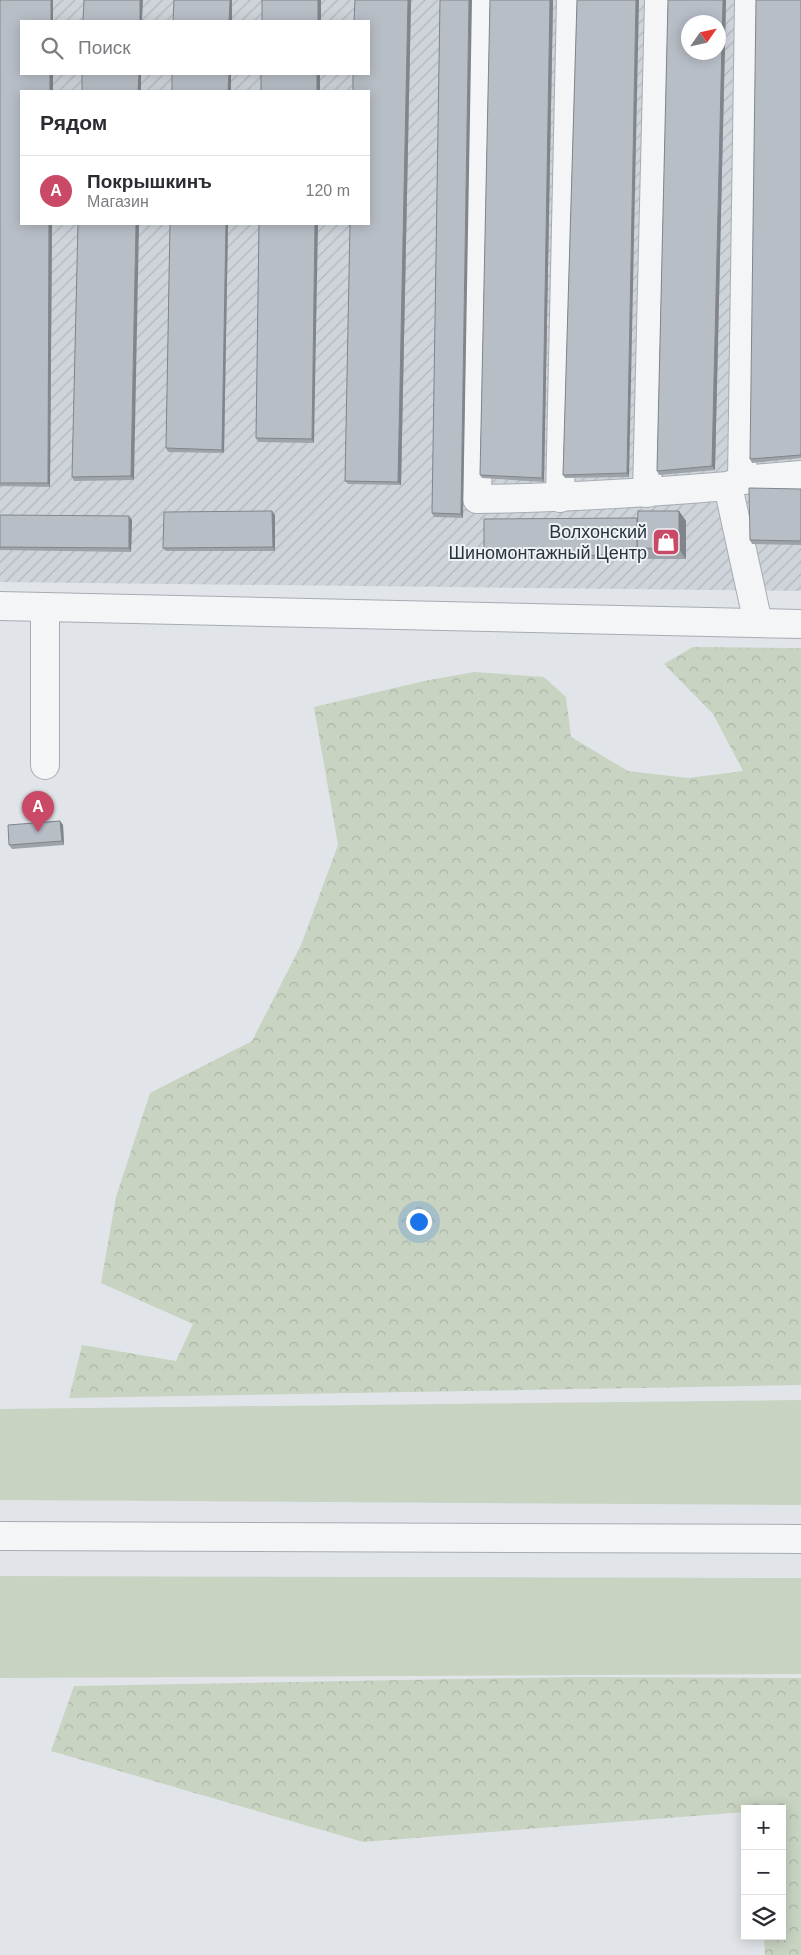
<!DOCTYPE html>
<html lang="ru">
<head>
<meta charset="utf-8">
<style>
  :root { --surface:#fff; --page:#f7f7f7; --text:#2b2b33; --muted:#7c7c81; --line:#e1e1e2; --accent:#ca4967 }
  body { margin:0; font-family:Arial,sans-serif; background:var(--page); color:var(--text) }
  .controls { position:absolute; right:15px; bottom:15px; display:grid; overflow:hidden; border-radius:0px; box-shadow:0 2px 12px #0003 }
  .controls button { width:45px; height:45px; display:grid; place-items:center; padding:0; border:0; border-bottom:1px solid var(--line); background:var(--surface); color:var(--text); font:25px sans-serif }
  .compass { position:absolute; left:681px; top:15px; width:45px; height:45px; border-radius:50%; background:var(--surface); box-shadow:0 2px 12px #0003; rotate:56deg }
  .you { position:absolute; left:418px; top:1221px; width:18px; height:18px; margin:-12px; border:4px solid #fff; border-radius:50%; background:#1a73e8; box-shadow:0 0 0 8px #1a73e833 }
  .badge { display:grid; place-items:center; width:32px; height:32px; border-radius:50%; background:var(--accent); color:#fff; font-size:16px; font-weight:700 }
  .pin { position:absolute; translate:-50% -41px; filter:drop-shadow(0 1px 2px #0008) }
  .pin::after { content:''; position:absolute; top:26px; width:18px; height:15px; background:inherit; clip-path:polygon(0 0,100% 0,50% 100%) }
  .list { margin:0; padding:0; list-style:none }
  h2 { display:flex; justify-content:space-between; align-items:center; height:65px; margin:0; padding:0 20px; font-size:21px }
  h2 small { font-size:16px; font-weight:400; color:var(--muted) }
  .list li { display:grid; grid-template-columns:32px 1fr auto; gap:15px; align-items:center; box-sizing:border-box; height:70px; padding:0 20px; border-top:1px solid var(--line) }
  .list b { display:block; font-size:19px; white-space:nowrap }
  .list p { margin:0; font-size:16px; white-space:nowrap; color:var(--muted) }
  .list em { font-size:16px; font-style:normal; color:var(--muted) }
  .icon { flex:none; width:28px; height:28px; fill:none; stroke:currentColor; stroke-width:2; stroke-linecap:round; stroke-linejoin:round }
  .map { position:relative; flex:none; width:801px; height:1955px; overflow:hidden }
  .search { position:absolute; background:var(--surface); box-shadow:0 2px 12px #0003; left:20px; top:20px; width:350px; height:55px; display:flex; align-items:center; gap:12px; box-sizing:border-box; padding:0 18px; border-radius:0px; color:var(--muted); font-size:19px }
  .panel { position:absolute; background:var(--surface); box-shadow:0 2px 12px #0003; left:20px; top:90px; width:350px; height:135px; border-radius:0px }
  .map>svg:first-child { display:block }
  .industrial { fill:url(#industrial-furrows); fill-rule:evenodd }
  .green { fill:#c8d3c2 }
  .forest { fill:url(#forest-crowns) }
  .lines { fill:none; stroke-linecap:round; stroke-linejoin:round }
  .minor-casing { stroke:#a6acb3; stroke-width:30 }
  .minor { stroke:#f3f5f7; stroke-width:28 }
  .wall { fill:#9ea3aa }
  .shaded-wall { fill:#81858b }
  .building { fill:#b8bec6; stroke:#81858b; fill-rule:evenodd }
  .labels { text-anchor:middle; dominant-baseline:central; stroke-width:4; stroke-linejoin:round; paint-order:stroke }
  .poi-label { font-size:18px; fill:#293440; stroke:#f0f3f6; text-anchor:end }
</style>
</head>
<body>
<div class="map">
<svg width="801" height="1955" viewBox="0 0 801 1955">
  <defs>
    <pattern id="industrial-furrows" width="10" height="10" patternUnits="userSpaceOnUse" patternTransform="scale(1.25)"><rect width="10" height="10" fill="#cfd4db"/><path d="M-1 1l2-2M0 10L10 0M9 11l2-2" fill="none" stroke="#b2b7bd"/></pattern>
    <pattern id="forest-crowns" width="20" height="18" patternUnits="userSpaceOnUse" patternTransform="scale(1.25)"><rect width="20" height="18" fill="#c8d3c2"/><path d="M2 6a3 3 0 1 1 6 0M12 15a3 3 0 1 1 6 0" fill="none" stroke="#acb6a8"/></pattern>
  </defs>
  <rect width="100%" height="100%" fill="#e1e5e9"/>
  <path class="industrial" d="M0 0H801V591L0 582ZM21 21H369V74H21ZM688 22H718V52H688ZM21 91H369V224H21Z"/>
  <g class="green">
    <polygon points="801,1400 801,1505 0,1500 0,1409"/>
    <polygon points="0,1576 801,1578 801,1674 0,1678"/>
  </g>
  <g class="forest">
    <polygon points="693,647 801,648 801,1385 69,1398 82,1345 176,1361 193,1324 101,1283 116,1197 150,1093 252,1041 301,945 338,845 314,707 424,681 474,672 544,677 566,697 571,737 628,771 688,778 743,771 713,714 664,664"/>
    <polygon points="572,1677 801,1678 801,1955 765,1955 764,1936 782,1936 782,1809 745,1809 745,1812 363,1842 51,1751 74,1686"/>
  </g>
  <g class="lines">
    <g class="minor-casing">
      <g id="minor">
        <path d="M485 0 477 499C561 498 644 493 728 486"/>
        <polyline points="749,0 742,480 728,486 758,623"/>
        <polyline points="742,480 801,475"/>
        <polyline points="647,493 659,0"/>
        <polyline points="560,498 571,0"/>
        <polyline points="0,606 801,624"/>
        <polyline points="45,765 45,607"/>
        <polyline points="0,1536 801,1539"/>
      </g>
    </g>
    <use href="#minor" class="minor"/>
  </g>
  <g class="wall">
    <polygon points="0,0 53,0 53,21 21,74 53,74 53,91 21,224 52,224 50,487 0,486"/>
    <polygon points="355,0 411,0 401,485 348,484 345,481"/>
    <polygon points="440,0 463,518 434,517 432,513"/>
    <polygon points="490,0 553,0 544,482 482,478 480,475"/>
    <polygon points="577,0 629,477 565,478 563,475"/>
    <polygon points="668,0 726,0 715,470 659,475 657,471"/>
    <polygon points="801,0 801,458 752,463 750,459"/>
    <polygon points="78,224 134,480 74,481 72,477"/>
    <polygon points="170,224 228,224 224,453 168,452 166,448"/>
    <polygon points="259,224 314,443 258,442 256,438"/>
    <polygon points="801,489 801,545 752,544 750,540"/>
    <polygon points="679,511 686,521 686,559 487,559 484,556 637,518"/>
    <polygon points="0,515 132,520 131,552 0,550"/>
    <polygon points="275,515 275,551 166,551 163,548"/>
    <polygon points="60,821 63,825 64,845 12,849 9,845"/>
  </g>
  <g class="shaded-wall">
    <rect x="51" y="0" width="2" height="21"/>
    <polygon points="140,0 143,0 142,21 140,21"/>
    <polygon points="230,0 232,0 232,21 229,21"/>
    <rect x="318" y="0" width="3" height="21"/>
    <polygon points="408,0 411,0 401,485 398,482"/>
    <polygon points="469,0 472,0 463,518 461,514"/>
    <polygon points="550,0 553,0 544,482 542,478"/>
    <polygon points="636,0 639,0 629,477 627,473"/>
    <polygon points="723,0 726,0 715,470 712,466"/>
    <rect x="50" y="74" width="3" height="17"/>
    <polygon points="139,74 141,74 141,91 138,91"/>
    <polygon points="229,74 231,74 231,91 228,91"/>
    <rect x="317" y="74" width="3" height="17"/>
    <polygon points="49,224 52,224 50,487 48,483"/>
    <polygon points="136,224 139,224 134,480 131,476"/>
    <polygon points="226,224 228,224 224,453 222,450"/>
    <polygon points="315,224 318,224 314,443 312,439"/>
    <polygon points="272,511 275,515 275,551 273,547"/>
    <polygon points="679,511 686,521 686,559 679,549"/>
    <polygon points="129,516 132,520 131,552 129,548"/>
    <polygon points="60,821 63,825 64,845 62,841"/>
  </g>
  <g class="building">
    <polygon points="0,0 51,0 51,21 21,21 21,74 50,74 50,91 21,91 21,224 49,224 48,483 0,483"/>
    <polygon points="84,0 140,0 140,21 83,21"/>
    <polygon points="174,0 230,0 229,21 173,21"/>
    <rect x="262" y="0" width="56" height="21"/>
    <polygon points="355,0 408,0 398,482 345,481 350,224 369,224 369,91 353,91 353,74 369,74 369,21 354,21"/>
    <polygon points="440,0 469,0 461,514 432,513"/>
    <polygon points="490,0 550,0 542,478 480,475"/>
    <polygon points="577,0 636,0 627,473 563,475"/>
    <path d="M668 0H723L712 466 657 471ZM688 22H718V52H688Z"/>
    <polygon points="756,0 801,0 801,455 750,459"/>
    <polygon points="82,74 139,74 138,91 82,91"/>
    <polygon points="172,74 229,74 228,91 172,91"/>
    <rect x="261" y="74" width="56" height="17"/>
    <polygon points="78,224 136,224 131,476 72,477"/>
    <polygon points="170,224 226,224 222,450 166,448"/>
    <polygon points="259,224 315,224 312,439 256,438"/>
    <polygon points="749,488 801,489 801,541 750,540"/>
    <polygon points="272,511 273,547 163,548 164,512"/>
    <polygon points="638,511 679,511 679,549 637,548"/>
    <polygon points="0,515 129,516 129,548 0,547"/>
    <polygon points="637,518 637,548 641,555 484,556 484,519"/>
    <polygon points="60,821 62,841 9,845 8,825"/>
  </g>
  <defs>
    <g id="shop-square" transform="scale(1.4375)"><rect x="-9" y="-9" width="18" height="18" rx="4" fill="#ca4967" stroke="#f0f3f6"/><path d="M-5-2.5h2.3a2.7 3.5 0 0 1 5.4 0H5L5.5 6h-11ZM-1.5-2.5h3a1.5 2.3 0 0 0-3 0Z" fill="#fff"/></g>
  </defs>
  <g fill-rule="evenodd">
    <use href="#shop-square" x="666" y="542"/>
  </g>
  <g class="labels">
    <g class="poi-label">
      <text x="647" y="532">Волхонский<tspan x="647" dy="21">Шиномонтажный Центр</tspan></text>
    </g>
  </g>
</svg>
<div class="controls">
<button>+</button>
<button>−</button>
<button><svg class="icon" aria-label="layers" viewBox="0 0 24 24"><path d="M12 4l9 5-9 5-9-5zM3 14l9 5 9-5"/></svg></button>
</div>
<svg class="compass" viewBox="-18 -18 36 36"><path d="M0-13l5 13h-10z" fill="#e53935"/><path d="M0 13l5-13h-10z" fill="#7c7c81"/></svg>
<div class="you"></div>
<div class="pin badge" style="left:38px;top:832px">A</div>
<div class="search"><svg class="icon" aria-label="search" viewBox="0 0 24 24"><circle cx="10" cy="10" r="6"/><path d="M15 15l6 6"/></svg>Поиск</div>
<section class="panel">
<h2>Рядом<small></small></h2>
<ul class="list">
<li><span class="badge">A</span><div><b>Покрышкинъ</b><p>Магазин</p></div><em>120 m</em></li>
</ul>
</section>
</div>
</body>
</html>
